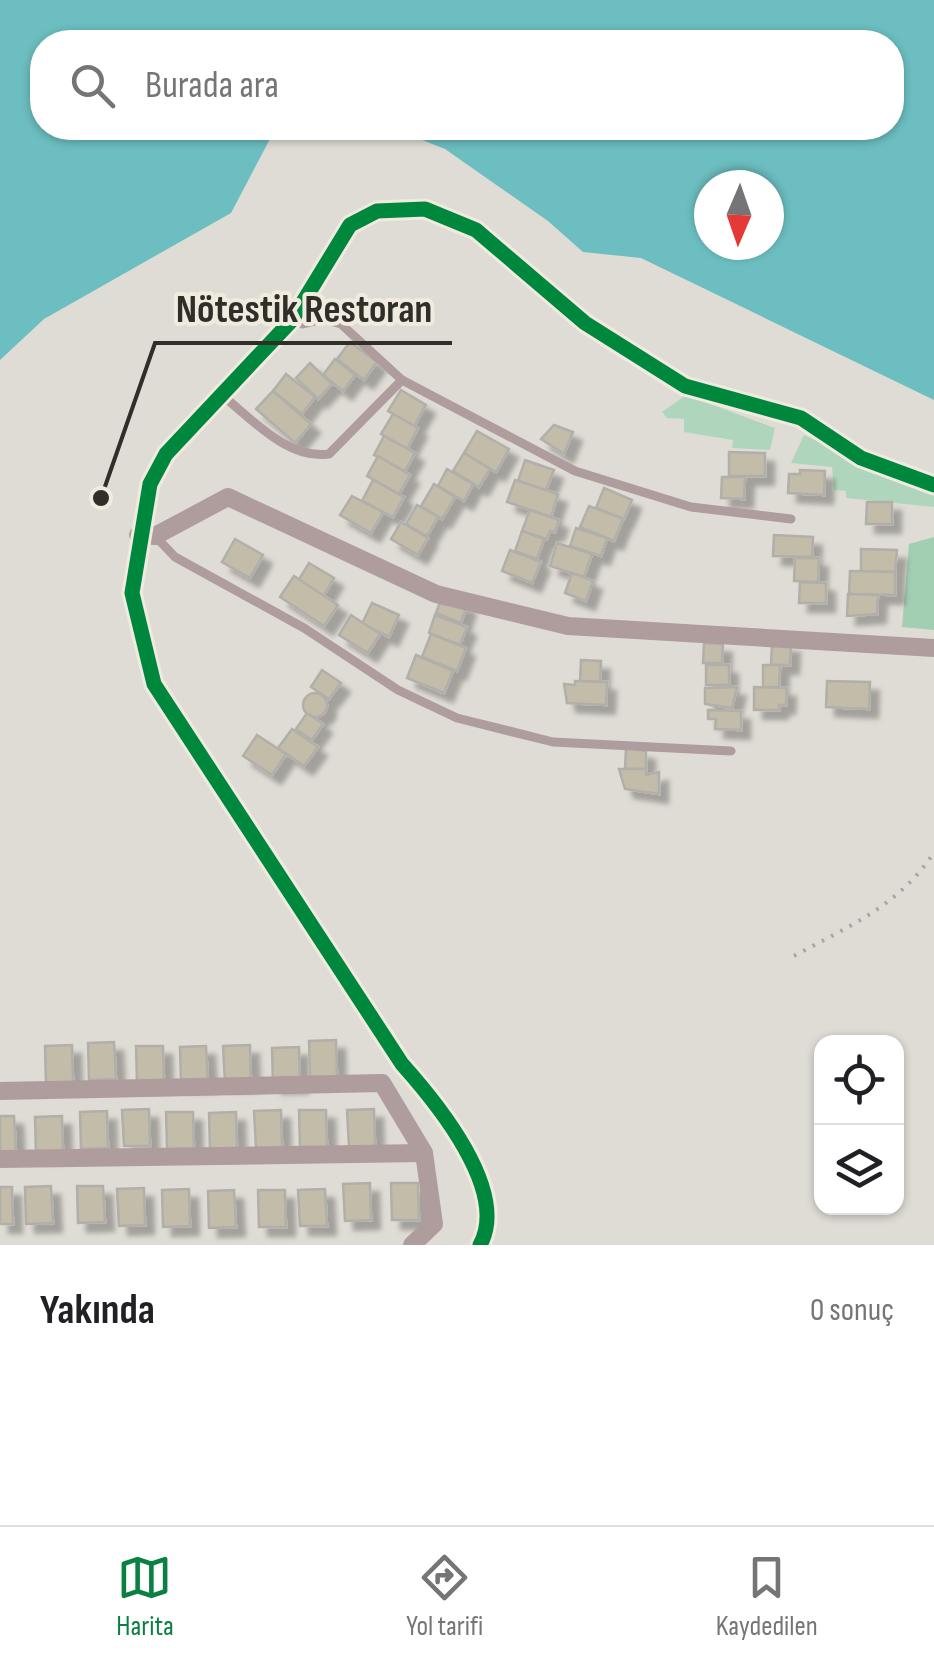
<!DOCTYPE html>
<html lang="tr">
<head>
<meta charset="utf-8">
<style>
  :root { --surface:#fff; --page:#f6f6f6; --text:#202124; --muted:#757577; --line:#e0e0e0; --accent:#0b8043 }
  body { margin:0; font-family:"Sofia Sans Condensed",sans-serif; background:var(--page); color:var(--text) }
  .controls { position:absolute; right:30px; bottom:30px; display:grid; overflow:hidden; border-radius:20px; box-shadow:0 2px 8px #0004 }
  .controls button { width:90px; height:90px; display:grid; place-items:center; padding:0; border:0; border-bottom:2px solid var(--line); background:var(--surface); color:var(--text); font:50px sans-serif }
  .compass { position:absolute; left:694px; top:170px; width:90px; height:90px; border-radius:50%; background:var(--surface); box-shadow:0 2px 8px #0004; rotate:182deg }
  .list { margin:0; padding:0; list-style:none }
  h2 { display:flex; justify-content:space-between; align-items:center; height:130px; margin:0; padding:0 40px; font-size:42px }
  h2 small { font-size:32px; font-weight:400; color:var(--muted) }
  .icon { flex:none; width:55px; height:55px; fill:none; stroke:currentColor; stroke-width:2; stroke-linecap:round; stroke-linejoin:round }
  .map { position:relative; flex:none; width:934px; height:1245px; overflow:hidden }
  .search { position:absolute; background:var(--surface); box-shadow:0 2px 8px #0004; left:30px; right:30px; top:30px; height:110px; display:flex; align-items:center; gap:25px; box-sizing:border-box; padding:0 35px; border-radius:40px; color:var(--muted); font-size:38px }
  .sheet { height:280px; background:var(--surface) }
  nav { display:flex; justify-content:space-around; align-items:center; box-sizing:border-box; height:140px; border-top:2px solid var(--line); background:var(--surface); font-size:28px; color:var(--muted) }
  nav a { display:grid; justify-items:center; gap:5px }
  nav .on { color:var(--accent) }
  .map>svg:first-child { display:block }
  .green { fill:#afd6bc }
  .forest { fill:#a2ceb2 }
  .water { fill:#6cbec0; fill-rule:evenodd }
  .building { fill:#c2bca9; stroke:#b1afaa; stroke-width:2.5; filter:url(#shadow) }
  .lines { fill:none; stroke-linecap:round; stroke-linejoin:round }
  .path { stroke:#ada3a1; stroke-width:4; stroke-dasharray:2.5 8; stroke-linecap:butt }
  .lane { stroke:#af9d9e; stroke-width:9 }
  .street { stroke:#af9d9e; stroke-width:18 }
  .cycleway-casing { stroke:#f0ebde; stroke-width:21 }
  .cycleway { stroke:#00873e; stroke-width:15 }
  .leader { fill:none; stroke:#2f2e29; stroke-width:4 }
  .callout-dot { fill:#2f2e29; stroke:#f0ebde; stroke-width:4 }
  .callout-label { font-size:40px; text-anchor:middle; font-weight:bold; fill:#2f2e29; stroke:#f0ebde; stroke-width:8; stroke-linejoin:round; paint-order:stroke }
</style>
</head>
<body>
<div class="map">
<svg width="934" height="1245" viewBox="0 0 934 1245">
  <defs>
    <filter id="shadow"><feDropShadow dx="9" dy="9" stdDeviation="2.5" flood-color="#0004"/></filter>
  </defs>
  <rect width="100%" height="100%" fill="#dfdcd5"/>
  <g class="green">
    <polygon points="686,395 775,428 770,450 732,448 733,440 684,432 684,419 667,418 662,412"/>
    <polygon points="804,435 934,495 934,507 846,498 846,491 834,490 832,467 791,463"/>
  </g>
  <polygon class="forest" points="934,537 934,630 902,627 909,544"/>
  <path class="water" d="M0 0H934V400L641 258 583 252 548 221 445 149 392 128H892V42H42V128H298L271 137 231 213 44 319 0 360ZM709 185H769V245H709Z"/>
  <g class="building">
    <polygon points="350,342 377,362 364,380 337,359"/>
    <polygon points="335,359 355,375 343,391 323,375"/>
    <polygon points="310,363 332,384 318,399 296,378"/>
    <polygon points="286,374 315,397 302,414 273,391"/>
    <polygon points="401,390 426,405 414,426 388,411"/>
    <polygon points="273,391 311,424 295,443 256,409"/>
    <polygon points="393,414 418,428 407,449 381,434"/>
    <polygon points="554,425 573,432 564,454 541,439"/>
    <polygon points="477,431 509,449 496,472 464,453"/>
    <polygon points="384,436 415,453 405,471 374,455"/>
    <polygon points="729,452 765,453 765,476 729,476"/>
    <polygon points="464,453 490,469 479,487 453,471"/>
    <polygon points="378,456 410,475 399,494 367,476"/>
    <polygon points="525,460 554,470 546,490 518,481"/>
    <polygon points="447,469 473,484 464,501 438,486"/>
    <polygon points="800,470 825,471 824,495 788,493 789,474 800,474"/>
    <polygon points="722,477 745,477 744,499 721,498"/>
    <polygon points="373,480 404,497 393,517 362,501"/>
    <polygon points="515,480 558,494 551,517 507,502"/>
    <polygon points="434,484 455,497 442,519 421,506"/>
    <polygon points="604,488 632,500 624,519 596,508"/>
    <polygon points="352,496 383,512 371,533 340,515"/>
    <polygon points="867,502 892,502 892,524 866,524"/>
    <polygon points="417,505 438,517 427,536 406,524"/>
    <polygon points="589,506 623,519 614,541 580,527"/>
    <polygon points="530,510 559,520 555,532 550,531 547,539 522,531"/>
    <polygon points="401,522 428,538 418,555 391,539"/>
    <polygon points="576,528 607,538 601,556 570,546"/>
    <polygon points="522,531 544,539 537,559 515,551"/>
    <polygon points="774,535 813,537 812,557 773,556"/>
    <polygon points="235,539 263,555 250,578 222,562"/>
    <polygon points="557,543 592,554 584,577 550,566"/>
    <polygon points="861,549 897,550 895,572 861,571"/>
    <polygon points="510,550 541,562 532,583 502,571"/>
    <polygon points="795,558 819,558 818,582 794,581"/>
    <polygon points="309,563 334,578 323,597 298,581"/>
    <polygon points="850,571 895,572 895,595 849,594"/>
    <polygon points="572,573 593,581 586,601 565,593"/>
    <polygon points="294,576 338,605 324,626 280,597"/>
    <polygon points="800,582 826,583 826,603 799,603"/>
    <polygon points="848,594 878,595 877,614 847,616"/>
    <polygon points="442,596 467,605 461,623 436,613"/>
    <polygon points="372,603 399,615 389,637 362,624"/>
    <polygon points="351,615 380,634 368,653 339,635"/>
    <polygon points="435,615 467,627 460,645 429,633"/>
    <polygon points="431,634 466,648 457,671 422,657"/>
    <polygon points="704,643 723,644 722,663 703,663"/>
    <polygon points="772,643 791,644 790,665 771,665"/>
    <polygon points="416,655 453,671 444,693 407,678"/>
    <polygon points="581,660 601,661 600,682 580,681"/>
    <rect x="706" y="665" width="23" height="20"/>
    <polygon points="763,665 780,665 779,687 763,687"/>
    <polygon points="322,670 341,683 329,699 311,687"/>
    <polygon points="575,681 607,682 606,705 567,703 564,684 575,685"/>
    <polygon points="827,681 870,682 869,709 826,707"/>
    <polygon points="737,687 732,708 705,704 705,688"/>
    <polygon points="754,687 787,688 786,705 779,705 779,710 754,710"/>
    <circle cx="315" cy="705" r="12"/>
    <polygon points="708,710 741,711 741,730 715,729 716,719 708,719"/>
    <polygon points="307,713 323,724 312,740 296,729"/>
    <polygon points="292,729 318,747 304,766 278,748"/>
    <polygon points="257,735 286,754 272,775 243,756"/>
    <polygon points="626,748 646,751 646,769 625,769"/>
    <polygon points="619,769 646,769 646,775 659,772 659,794 625,789"/>
    <polygon points="336,1040 337,1077 310,1078 309,1041"/>
    <polygon points="114,1042 116,1079 89,1080 88,1043"/>
    <polygon points="72,1045 73,1082 46,1083 45,1046"/>
    <polygon points="250,1045 251,1082 225,1083 223,1046"/>
    <polygon points="136,1046 163,1046 164,1082 137,1083"/>
    <polygon points="206,1046 208,1083 181,1084 180,1047"/>
    <polygon points="299,1047 300,1084 273,1085 272,1048"/>
    <polygon points="149,1109 150,1146 124,1146 122,1110"/>
    <polygon points="374,1109 375,1146 349,1147 347,1110"/>
    <polygon points="281,1110 282,1147 256,1148 254,1111"/>
    <polygon points="299,1110 326,1110 327,1147 300,1147"/>
    <polygon points="107,1111 108,1148 81,1149 80,1112"/>
    <polygon points="166,1112 193,1112 194,1149 167,1149"/>
    <polygon points="236,1112 237,1149 210,1150 209,1113"/>
    <polygon points="0,1116 14,1116 16,1152 0,1153"/>
    <polygon points="62,1116 63,1153 36,1154 35,1117"/>
    <polygon points="370,1183 371,1220 345,1221 343,1184"/>
    <polygon points="391,1183 418,1183 419,1220 392,1220"/>
    <polygon points="51,1186 53,1223 26,1224 25,1187"/>
    <polygon points="77,1186 103,1186 105,1222 78,1223"/>
    <polygon points="0,1187 12,1187 13,1224 0,1224"/>
    <polygon points="144,1188 145,1225 119,1226 117,1189"/>
    <polygon points="189,1189 190,1226 163,1227 162,1190"/>
    <polygon points="325,1189 327,1226 300,1226 298,1190"/>
    <polygon points="234,1190 236,1227 209,1228 208,1191"/>
    <polygon points="258,1190 285,1190 286,1227 259,1227"/>
  </g>
  <g class="lines">
    <path class="path" d="M794 956C847 927 901 905 934 852"/>
    <g class="lane">
      <polyline points="293,320 303,324 323,319 341,324 402,380 575,471 691,507 791,519"/>
      <path d="M223 396C253 420 288 460 329 454L402 380"/>
      <polyline points="155,536 175,557 304,628 398,690 457,718 553,742 731,751"/>
    </g>
    <g class="street">
      <polyline points="138,535 155,536 228,497 436,594 568,626 934,648"/>
      <polyline points="0,1091 382,1083 424,1153 434,1224 412,1245"/>
      <polyline points="0,1159 424,1153"/>
      <path d="M480 1245C510 1191 436 1102 402 1064L154 684 132 593 150 484 166 454 292 320 350 225 377 211 425 209 476 230 585 323 685 386 801 418 861 458 934 485"/>
    </g>
    <g class="cycleway-casing">
      <path id="cycleway" d="M480 1245C510 1191 436 1102 402 1064L154 684 132 593 150 484 166 454 292 320 350 225 377 211 425 209 476 230 585 323 685 386 801 418 861 458 934 485"/>
    </g>
    <use href="#cycleway" class="cycleway"/>
  </g>
  <path class="leader" d="M101 498L155 343H452"/>
  <circle class="callout-dot" cx="101" cy="498" r="10"/>
  <g class="callout-label">
    <text x="304" y="322">Nötestik Restoran</text>
  </g>
</svg>
<div class="controls">
<button><svg class="icon" aria-label="locate" viewBox="0 0 24 24"><circle cx="12" cy="12" r="6"/><path d="M12 2v4M12 18v4M2 12h4M18 12h4"/></svg></button>
<button><svg class="icon" aria-label="layers" viewBox="0 0 24 24"><path d="M12 4l9 5-9 5-9-5zM3 14l9 5 9-5"/></svg></button>
</div>
<svg class="compass" viewBox="-18 -18 36 36"><path d="M0-13l5 13h-10z" fill="#e53935"/><path d="M0 13l5-13h-10z" fill="#757577"/></svg>
<div class="search"><svg class="icon" aria-label="search" viewBox="0 0 24 24"><circle cx="10" cy="10" r="6"/><path d="M15 15l6 6"/></svg>Burada ara</div>
</div>
<section class="sheet">
<h2>Yakında<small>0 sonuç</small></h2>
<ul class="list">
</ul>
</section>
<nav>
<a class="on"><svg class="icon" aria-label="map" viewBox="0 0 24 24"><path d="M3 6l6-2 6 2 6-2v14l-6 2-6-2-6 2zM9 4v14M15 6v14"/></svg>Harita</a>
<a><svg class="icon" aria-label="directions" viewBox="0 0 24 24"><path d="M12 3l9 9-9 9-9-9zM9 14v-3h6M13 9l2 2-2 2"/></svg>Yol tarifi</a>
<a><svg class="icon" aria-label="saved" viewBox="0 0 24 24"><path d="M7 4h10v16l-5-4-5 4z"/></svg>Kaydedilen</a>
</nav>
</body>
</html>
